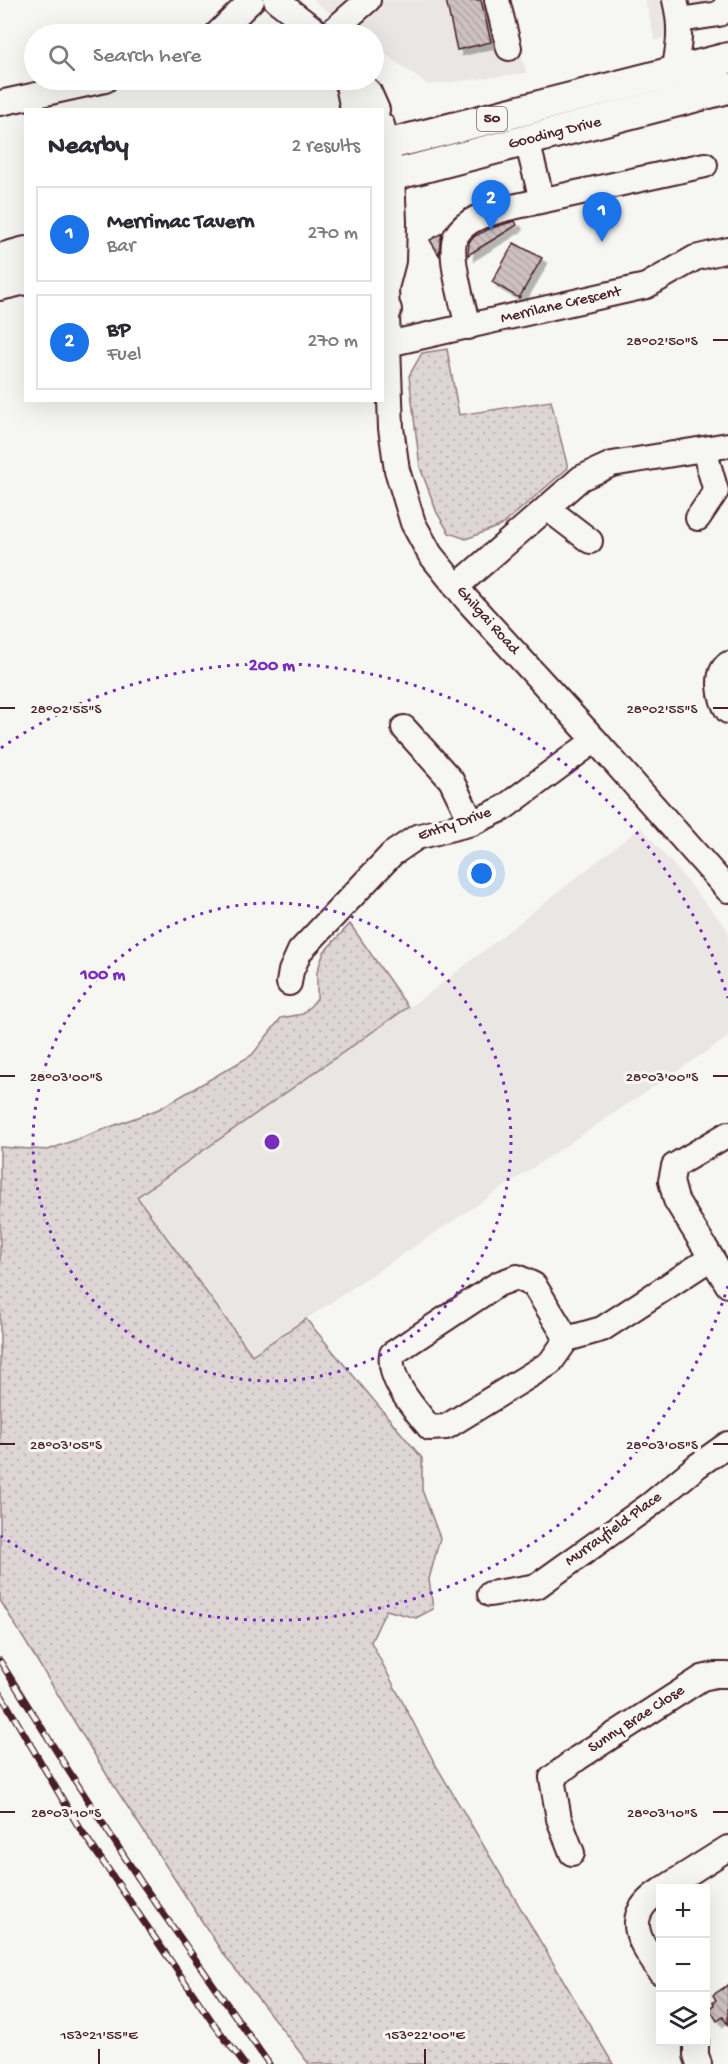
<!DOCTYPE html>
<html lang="en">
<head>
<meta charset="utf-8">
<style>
  :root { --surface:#fff; --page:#f7f7f7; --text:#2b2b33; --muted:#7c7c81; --line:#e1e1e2; --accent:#1a73e8 }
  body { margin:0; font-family:"Gochi Hand",sans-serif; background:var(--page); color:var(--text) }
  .controls { position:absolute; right:18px; bottom:18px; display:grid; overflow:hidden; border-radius:0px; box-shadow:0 6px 24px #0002 }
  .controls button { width:54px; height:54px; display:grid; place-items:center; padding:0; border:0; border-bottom:2px solid var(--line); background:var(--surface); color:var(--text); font:30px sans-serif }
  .you { position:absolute; left:482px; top:874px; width:21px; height:21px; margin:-15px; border:4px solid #fff; border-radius:50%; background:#1a73e8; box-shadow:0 0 0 9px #1a73e833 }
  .badge { display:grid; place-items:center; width:39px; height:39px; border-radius:50%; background:var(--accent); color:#fff; font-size:20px; font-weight:700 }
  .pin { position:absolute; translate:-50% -50px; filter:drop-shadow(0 2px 3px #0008) }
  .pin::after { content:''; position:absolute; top:32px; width:21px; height:18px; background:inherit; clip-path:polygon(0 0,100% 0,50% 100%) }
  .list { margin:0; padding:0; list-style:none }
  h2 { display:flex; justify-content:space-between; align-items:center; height:78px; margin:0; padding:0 24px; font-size:26px }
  h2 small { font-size:20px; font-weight:400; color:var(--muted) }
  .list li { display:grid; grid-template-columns:39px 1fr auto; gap:18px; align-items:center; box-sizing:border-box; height:96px; margin:0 12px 12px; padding:0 12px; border:2px solid var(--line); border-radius:0px }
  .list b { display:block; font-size:22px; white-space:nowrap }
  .list p { margin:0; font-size:20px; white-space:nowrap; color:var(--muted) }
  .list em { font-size:20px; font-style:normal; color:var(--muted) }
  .icon { flex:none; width:33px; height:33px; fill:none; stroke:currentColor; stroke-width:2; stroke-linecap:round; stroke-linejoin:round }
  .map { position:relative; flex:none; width:728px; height:2064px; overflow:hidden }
  .search { position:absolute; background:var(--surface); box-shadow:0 6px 24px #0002; left:24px; top:24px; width:360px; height:66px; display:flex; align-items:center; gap:15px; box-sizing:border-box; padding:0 21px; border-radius:33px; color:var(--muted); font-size:22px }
  .panel { position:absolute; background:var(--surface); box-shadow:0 6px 24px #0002; left:24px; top:108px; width:360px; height:294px; border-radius:0px }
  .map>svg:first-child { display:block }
  .built { fill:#e9e6e3 }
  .green { fill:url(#green-dots); stroke:#947a80; stroke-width:1.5 }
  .building { fill:url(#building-back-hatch); stroke:#4a1f2b; stroke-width:1.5; filter:url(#shadow) }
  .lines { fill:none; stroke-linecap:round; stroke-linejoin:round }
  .minor-casing { stroke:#4a1f2b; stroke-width:28 }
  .major-casing { stroke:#4a1f2b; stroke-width:34 }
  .minor { stroke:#f6f6f2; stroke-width:24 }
  .major { stroke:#f6f6f2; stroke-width:30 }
  .rail-casing { stroke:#4a1f2b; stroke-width:7 }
  .rail { stroke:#f6f6f2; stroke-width:4.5; stroke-dasharray:14; stroke-linecap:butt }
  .ticks { fill:none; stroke:#4a1f2b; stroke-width:2 }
  .ring { fill:none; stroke:#7b2cbf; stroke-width:3; stroke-dasharray:3 6 }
  .labels { text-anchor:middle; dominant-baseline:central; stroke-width:6; stroke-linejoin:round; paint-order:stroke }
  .shield { fill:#f6f6f2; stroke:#7e6067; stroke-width:1.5 }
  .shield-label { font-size:15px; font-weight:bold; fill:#4a1f2b }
  .street-label { font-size:16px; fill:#4a1f2b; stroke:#f6f6f2 }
  .ticks-label { font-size:15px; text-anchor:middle; fill:#4a1f2b; stroke:#f6f6f2; stroke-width:6; stroke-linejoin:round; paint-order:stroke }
  .centre { fill:#7b2cbf; stroke:#f6f6f2; stroke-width:3 }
  .ring-label { font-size:18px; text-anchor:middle; font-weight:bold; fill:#7b2cbf; stroke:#f6f6f2; stroke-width:6; stroke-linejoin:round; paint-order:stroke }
</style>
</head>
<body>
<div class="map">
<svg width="728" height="2064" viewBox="0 0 728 2064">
  <defs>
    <pattern id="green-dots" width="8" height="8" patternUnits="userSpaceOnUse" patternTransform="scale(1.5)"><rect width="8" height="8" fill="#ddd6d5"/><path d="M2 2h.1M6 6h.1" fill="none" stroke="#bfb7b7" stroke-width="1.8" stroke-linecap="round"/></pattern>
    <pattern id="building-back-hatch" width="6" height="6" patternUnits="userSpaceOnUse" patternTransform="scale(1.5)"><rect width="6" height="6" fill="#ccc1c0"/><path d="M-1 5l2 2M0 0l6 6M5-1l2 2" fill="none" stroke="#b1a5a5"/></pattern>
    <filter id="shadow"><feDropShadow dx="5.5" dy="5.5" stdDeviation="0" flood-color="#0004"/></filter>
  </defs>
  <rect width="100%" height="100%" fill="#f6f6f2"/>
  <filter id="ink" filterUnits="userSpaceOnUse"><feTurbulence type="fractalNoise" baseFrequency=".0167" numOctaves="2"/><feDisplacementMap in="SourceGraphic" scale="12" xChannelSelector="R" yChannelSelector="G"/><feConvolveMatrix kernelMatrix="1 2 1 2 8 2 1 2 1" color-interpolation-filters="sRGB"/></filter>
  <g filter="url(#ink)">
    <g class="built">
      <polygon points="313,0 507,0 526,73 428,85 374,46 374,34 358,34"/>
      <polygon points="645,0 728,0 728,22 655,40"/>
      <polygon points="641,827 728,930 728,1037 252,1355 137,1197 435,989"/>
    </g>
    <g class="green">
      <polygon points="447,349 459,415 551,401 568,468 502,525 466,539 449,533 437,513 420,467 409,376 422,353"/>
      <polygon points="350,924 408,1007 137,1197 252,1355 306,1319 422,1458 422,1490 440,1538 429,1579 433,1609 416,1618 386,1610 371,1642 434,1762 613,2064 309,2064 222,1952 107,1775 0,1600 0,1147 48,1150 159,1109 252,1055 281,1018 303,1014 317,999 317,972 324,952"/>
    </g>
    <g class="building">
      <polygon points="446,0 481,0 491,42 457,50"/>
      <polygon points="515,221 517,225 468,255 469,242 475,236 491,228"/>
      <polygon points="442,233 440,243 439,255 430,240"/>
      <polygon points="514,243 542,258 519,298 492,282"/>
      <polygon points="728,1985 728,2025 723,2017 717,2021 709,2008 714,2005 713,2002 716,2000 713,1995"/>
    </g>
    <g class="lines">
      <g class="minor-casing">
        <g id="minor">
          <polyline points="276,0 320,34"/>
          <polyline points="497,0 509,48"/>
          <polyline points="680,20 719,14 728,4"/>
          <polyline points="217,34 252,0"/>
          <polyline points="329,34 368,0"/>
          <path d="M674 73C679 45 682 28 675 0"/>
          <polyline points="347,80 353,110"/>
          <polyline points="357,80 369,92 377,110"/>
          <polyline points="0,103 105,80"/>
          <polyline points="382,125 392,175 394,222 393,261 386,288 391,428 397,470 413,523 430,554 467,600 595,740 728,890"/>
          <polyline points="527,141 542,200"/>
          <path d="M468 327C464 308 447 252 456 236 466 218 490 213 508 208L705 165"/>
          <polyline points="388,344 646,286 695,258 728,250"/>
          <polyline points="547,508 590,541"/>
          <polyline points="698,518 716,491 704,450"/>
          <polyline points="456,587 581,478 612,464 728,445"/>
          <path d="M728 664C715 674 720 699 728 711"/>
          <polyline points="404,728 451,780 472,823"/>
          <polyline points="289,983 291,971 300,951 392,854 417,837 472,823 502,809 595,740"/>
          <polyline points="728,1134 674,1166 671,1181 676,1200 728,1285"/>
          <path d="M567 1339 534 1285 517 1277 498 1284 392 1354C388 1381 414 1408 430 1428L446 1427 550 1363 567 1339 602 1329 711 1258"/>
          <polyline points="490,1594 537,1586 650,1505 697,1466 728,1444"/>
          <polyline points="572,1853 559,1819 552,1778 578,1758 702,1678 715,1675 728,1675"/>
          <polyline points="665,1888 728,1848"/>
          <path d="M660 1891C620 1917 640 1941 660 1972"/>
          <polyline points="696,2042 696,2055 699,2064"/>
        </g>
      </g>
      <g class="major-casing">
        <g id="major">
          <polyline points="382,146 728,58"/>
          <polyline points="382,178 728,88"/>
          <polyline points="0,259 26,252"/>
          <polyline points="0,285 26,279"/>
          <polyline points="382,306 386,310"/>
        </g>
      </g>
      <use href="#minor" class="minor"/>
      <use href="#major" class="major"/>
      <g class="rail-casing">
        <g id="rail">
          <polyline points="0,1661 70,1773 141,1882 269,2064"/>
          <polyline points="0,1693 77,1824 211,2020 244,2064"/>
        </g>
      </g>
      <use href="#rail" class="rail"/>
    </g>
  </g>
  <path class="ticks" d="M713 340H728M0 708H15M713 708H728M0 1076H15M713 1076H728M0 1444H15M713 1444H728M0 1812H15M713 1812H728M99 2049V2064M425 2049V2064"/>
  <g class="ring">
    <circle cx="272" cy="1142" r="239"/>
    <path d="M728 1286A478 478 0 0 1 1 1536M1 748A478 478 0 0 1 728 998"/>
  </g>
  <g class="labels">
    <rect class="shield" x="477" y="107" width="30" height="24" rx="4.5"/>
    <g class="shield-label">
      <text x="492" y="119">50</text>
    </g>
    <g class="street-label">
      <text transform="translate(555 134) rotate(-14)">Gooding Drive</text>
      <text transform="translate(561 306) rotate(-13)">Merrilane Crescent</text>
      <text transform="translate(487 621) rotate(48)">Ghilgai Road</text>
      <text transform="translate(455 825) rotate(-19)">Entry Drive</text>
      <text transform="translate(614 1530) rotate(-36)">Murrayfield Place</text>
      <text transform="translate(637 1720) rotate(-33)">Sunny Brae Close</text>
    </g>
  </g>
  <g class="ticks-label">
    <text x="662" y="345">28°02'50"S</text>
    <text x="66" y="713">28°02'55"S</text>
    <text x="662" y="713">28°02'55"S</text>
    <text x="66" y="1081">28°03'00"S</text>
    <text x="662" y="1081">28°03'00"S</text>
    <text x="66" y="1449">28°03'05"S</text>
    <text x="662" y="1449">28°03'05"S</text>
    <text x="66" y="1817">28°03'10"S</text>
    <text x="662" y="1817">28°03'10"S</text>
    <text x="99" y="2039">153°21'55"E</text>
    <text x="425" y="2039">153°22'00"E</text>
  </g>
  <circle cx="272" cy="1142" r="9" class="centre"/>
  <g class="ring-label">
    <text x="272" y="670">200 m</text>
    <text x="103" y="979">100 m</text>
  </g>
</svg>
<div class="controls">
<button>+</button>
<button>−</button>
<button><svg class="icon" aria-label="layers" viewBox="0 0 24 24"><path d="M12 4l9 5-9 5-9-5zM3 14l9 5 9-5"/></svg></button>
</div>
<div class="you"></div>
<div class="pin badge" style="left:602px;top:242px">1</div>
<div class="pin badge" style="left:491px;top:230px">2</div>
<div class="search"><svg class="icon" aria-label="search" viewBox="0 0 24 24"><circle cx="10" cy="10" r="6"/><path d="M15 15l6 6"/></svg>Search here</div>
<section class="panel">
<h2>Nearby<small>2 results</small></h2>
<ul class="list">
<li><span class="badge">1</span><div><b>Merrimac Tavern</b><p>Bar</p></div><em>270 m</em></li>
<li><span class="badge">2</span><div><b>BP</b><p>Fuel</p></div><em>270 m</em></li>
</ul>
</section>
</div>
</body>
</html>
